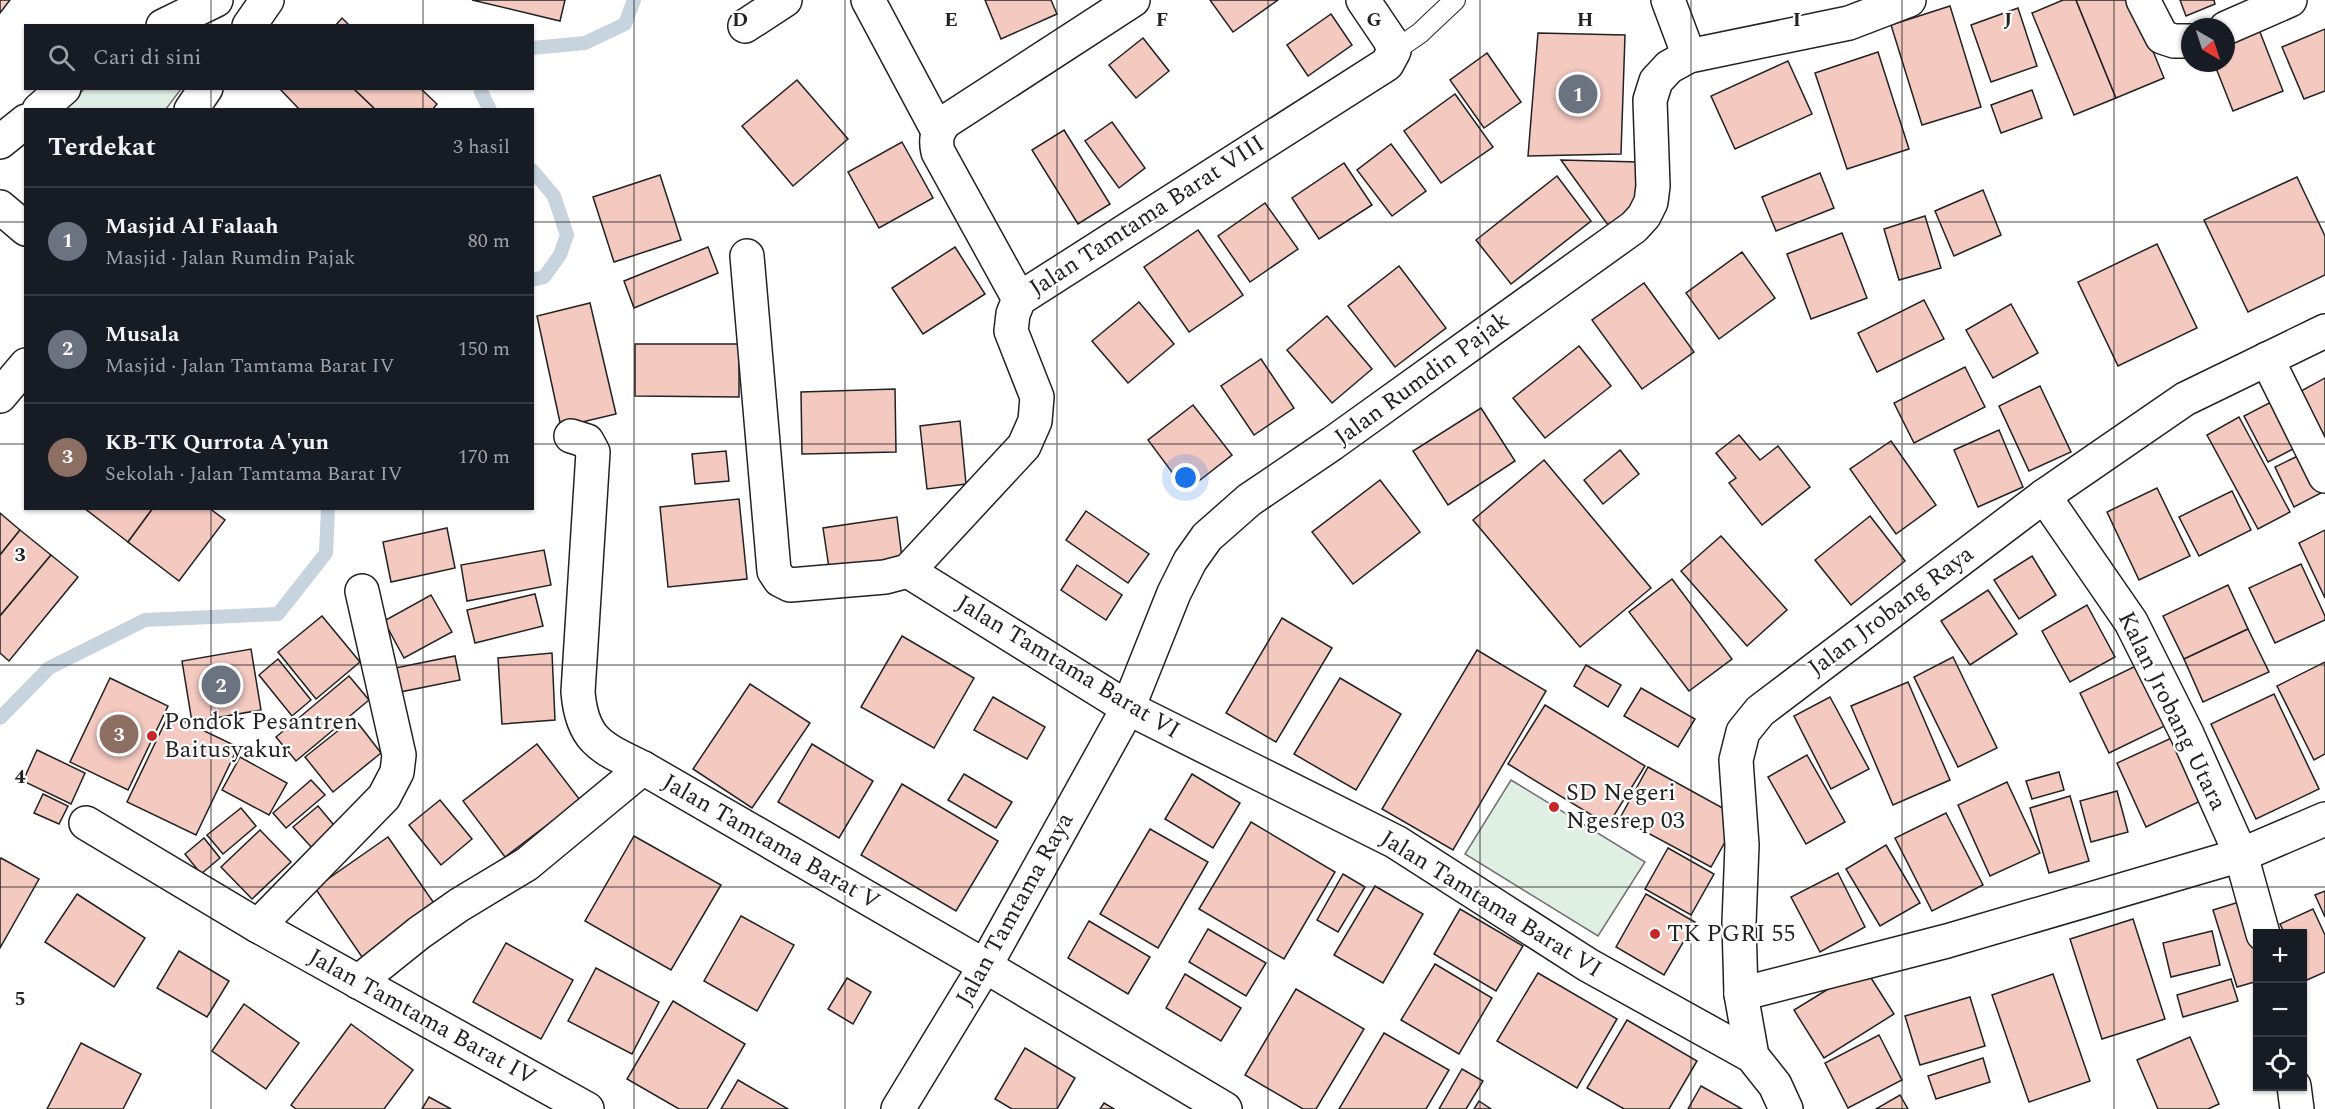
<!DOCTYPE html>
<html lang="id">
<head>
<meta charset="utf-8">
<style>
  :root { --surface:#171b24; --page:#20242c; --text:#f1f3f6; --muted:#9ea1a6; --line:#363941; --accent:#2563eb }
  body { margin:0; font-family:Spectral,serif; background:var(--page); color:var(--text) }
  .controls { position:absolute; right:18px; bottom:18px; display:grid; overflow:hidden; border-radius:0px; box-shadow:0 2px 4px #0004 }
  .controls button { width:54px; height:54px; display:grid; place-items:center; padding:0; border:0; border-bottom:2px solid var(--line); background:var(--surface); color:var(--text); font:30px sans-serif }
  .compass { position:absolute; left:2181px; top:18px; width:54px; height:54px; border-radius:50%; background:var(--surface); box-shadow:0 2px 4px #0004; rotate:141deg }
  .you { position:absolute; left:1186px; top:478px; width:21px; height:21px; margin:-15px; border:4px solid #fff; border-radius:50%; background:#1a73e8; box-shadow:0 0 0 9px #1a73e833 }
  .badge { display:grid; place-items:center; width:39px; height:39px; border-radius:50%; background:var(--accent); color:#fff; font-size:20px; font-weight:700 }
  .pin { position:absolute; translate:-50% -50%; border:3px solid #fff; box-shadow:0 2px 6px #0006 }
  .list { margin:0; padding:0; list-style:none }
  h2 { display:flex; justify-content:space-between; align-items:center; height:78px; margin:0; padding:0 24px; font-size:26px }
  h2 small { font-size:20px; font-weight:400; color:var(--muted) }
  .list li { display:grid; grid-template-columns:39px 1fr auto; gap:18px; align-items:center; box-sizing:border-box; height:108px; padding:0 24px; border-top:2px solid var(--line) }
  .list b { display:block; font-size:22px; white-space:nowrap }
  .list p { margin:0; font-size:20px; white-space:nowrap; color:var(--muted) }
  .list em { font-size:20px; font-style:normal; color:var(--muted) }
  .icon { flex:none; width:33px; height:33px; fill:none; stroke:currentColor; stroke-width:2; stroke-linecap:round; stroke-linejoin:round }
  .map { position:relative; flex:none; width:2325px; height:1109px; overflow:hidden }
  .search { position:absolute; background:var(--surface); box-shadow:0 2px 4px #0004; left:24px; top:24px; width:510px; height:66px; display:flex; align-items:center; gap:15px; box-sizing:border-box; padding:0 21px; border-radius:0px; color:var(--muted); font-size:22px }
  .panel { position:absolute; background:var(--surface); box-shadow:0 2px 4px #0004; left:24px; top:108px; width:510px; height:402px; border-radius:0px }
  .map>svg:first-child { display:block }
  .green { fill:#e0efe3; stroke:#6f6f6f; stroke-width:1.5 }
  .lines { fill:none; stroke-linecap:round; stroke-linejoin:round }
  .stream { stroke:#c7d3dd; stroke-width:14 }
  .building { fill:#f3c9c0; stroke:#222; stroke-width:1.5 }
  .service-casing { stroke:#222; stroke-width:22 }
  .minor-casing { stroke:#222; stroke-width:36 }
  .tertiary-casing { stroke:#222; stroke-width:36 }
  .service { stroke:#fff; stroke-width:20 }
  .minor { stroke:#fff; stroke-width:33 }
  .tertiary { stroke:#fff; stroke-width:33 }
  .grid { fill:none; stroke:#222; stroke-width:1.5; stroke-opacity:0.55 }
  .poi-dot { fill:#c62828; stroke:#fff; stroke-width:2 }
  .labels { text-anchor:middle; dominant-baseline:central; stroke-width:4.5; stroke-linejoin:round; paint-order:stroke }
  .street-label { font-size:24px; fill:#222; stroke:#fff }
  .poi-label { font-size:24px; fill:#222; stroke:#fff; text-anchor:start }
  .grid-label { font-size:20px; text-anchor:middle; font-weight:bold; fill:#222; stroke:#fff; stroke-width:4.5; stroke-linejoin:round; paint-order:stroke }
</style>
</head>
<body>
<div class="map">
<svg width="2325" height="1109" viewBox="0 0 2325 1109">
  <rect width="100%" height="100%" fill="#fff"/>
  <g class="green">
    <polygon points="84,89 181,89 166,109 64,110"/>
    <polygon points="1511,780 1645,862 1598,936 1465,854"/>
  </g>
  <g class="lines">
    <g class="stream">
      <polyline points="532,48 585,43 625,24 634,0"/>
      <polyline points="482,88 481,92 490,110"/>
      <polyline points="532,170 554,196 567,235 560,255 544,277 532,280"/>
      <polyline points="0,718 49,668 145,620 278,614 326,553 328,508"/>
    </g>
  </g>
  <g class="building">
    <polygon points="0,0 10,0 0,13"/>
    <polygon points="472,0 565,0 560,21"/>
    <polygon points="985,0 1051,0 1057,14 1001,39"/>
    <polygon points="1210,0 1278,0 1233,32"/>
    <polygon points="2063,0 2076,0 2116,98 2074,115 2032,13"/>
    <polygon points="2076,0 2132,0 2164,78 2116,98"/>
    <polygon points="2180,0 2214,0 2215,4 2186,16"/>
    <polygon points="1950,6 1981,107 1922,125 1891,25"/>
    <polygon points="2018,8 2037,66 1991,82 1971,25"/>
    <polygon points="1331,14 1352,45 1308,76 1287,45"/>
    <polygon points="342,18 350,26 335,26"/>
    <polygon points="2258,27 2283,91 2233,111 2214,63 2226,63 2226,41"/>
    <polygon points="2325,29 2325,91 2304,99 2282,47"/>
    <polygon points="1538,33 1625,35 1621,154 1528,156"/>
    <polygon points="1143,38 1169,71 1136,98 1109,65"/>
    <polygon points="1878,52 1909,149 1847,169 1815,73"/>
    <polygon points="1487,53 1521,102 1484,128 1450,80"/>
    <polygon points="1788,61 1812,114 1735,149 1711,96"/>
    <polygon points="797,80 848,139 793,186 742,126"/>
    <polygon points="279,88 353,88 376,110 300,110"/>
    <polygon points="353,88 420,88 437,104 432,110 376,110"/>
    <polygon points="2032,90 2042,118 2001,133 1991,105"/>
    <polygon points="1455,94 1493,147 1441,183 1404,131"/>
    <polygon points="1112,122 1145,168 1119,188 1085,141"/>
    <polygon points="1064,130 1110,204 1078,224 1032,150"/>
    <polygon points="902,142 933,198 879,228 848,172"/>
    <polygon points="1391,144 1426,191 1392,216 1357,170"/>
    <polygon points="1561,160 1639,162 1646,206 1613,232"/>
    <polygon points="1344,163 1372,205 1319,239 1292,198"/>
    <polygon points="1820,173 1834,208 1776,231 1762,197"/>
    <polygon points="660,175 681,240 614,262 593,197"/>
    <polygon points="1557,176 1591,221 1511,284 1476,240"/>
    <polygon points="2297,177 2325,236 2325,275 2248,312 2204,220"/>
    <polygon points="1983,190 2001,235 1954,256 1935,211"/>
    <polygon points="1265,203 1298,249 1250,282 1218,236"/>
    <polygon points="1925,216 1941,268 1899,280 1884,229"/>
    <polygon points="1198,230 1243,295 1189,332 1144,267"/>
    <polygon points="1842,233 1867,298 1811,319 1787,254"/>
    <polygon points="2157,244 2197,328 2118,366 2078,282"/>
    <polygon points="708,247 718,273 634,308 624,281"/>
    <polygon points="955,247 985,294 923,334 892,288"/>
    <polygon points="1742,252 1775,298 1719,339 1686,293"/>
    <polygon points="1399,266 1446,328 1395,367 1348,306"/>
    <polygon points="1644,283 1694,352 1642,389 1592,320"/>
    <polygon points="1924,300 1944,339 1877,372 1858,333"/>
    <polygon points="1139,302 1174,344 1128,383 1092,341"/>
    <polygon points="590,303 616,414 561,427 537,316"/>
    <polygon points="2011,304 2038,353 1993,378 1966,330"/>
    <polygon points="1327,316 1372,369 1332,403 1287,350"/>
    <polygon points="635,344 739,344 739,397 635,396"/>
    <polygon points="1579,346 1611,386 1545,438 1513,398"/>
    <polygon points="1261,359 1294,408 1254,435 1221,386"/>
    <polygon points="1965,367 1985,407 1914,443 1894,403"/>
    <polygon points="2325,378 2325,437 2301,391"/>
    <polygon points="2040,386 2071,452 2029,471 1999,406"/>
    <polygon points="895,389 896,452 802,454 801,392"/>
    <polygon points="2275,400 2299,446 2268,462 2244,416"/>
    <polygon points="1193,405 1232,455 1186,491 1148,440"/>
    <polygon points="1481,408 1515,461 1448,505 1413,451"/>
    <polygon points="2239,417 2290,512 2258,529 2207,435"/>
    <polygon points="960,421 966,484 927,489 920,426"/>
    <polygon points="1999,430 2023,487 1978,507 1954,450"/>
    <polygon points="1739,435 1760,460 1778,446 1810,487 1762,525 1729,483 1736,478 1716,453"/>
    <polygon points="1891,441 1936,505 1896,534 1850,469"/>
    <polygon points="1620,450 1639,474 1603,504 1584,480"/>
    <polygon points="726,451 729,481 695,484 692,454"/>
    <polygon points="2304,453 2323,492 2294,507 2275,467"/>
    <polygon points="1544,460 1651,588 1580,647 1473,520"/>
    <polygon points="1380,480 1420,532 1353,584 1312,532"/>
    <polygon points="2157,488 2190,556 2139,580 2107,512"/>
    <polygon points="2232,491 2251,530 2199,556 2179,517"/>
    <polygon points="739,499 747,579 668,587 660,507"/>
    <polygon points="84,508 153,508 128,542"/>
    <polygon points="153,508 209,508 225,520 179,581 128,542"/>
    <polygon points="1086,511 1149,554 1128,583 1066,540"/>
    <polygon points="0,513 20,530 0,555"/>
    <polygon points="1870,516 1905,561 1851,605 1815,560"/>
    <polygon points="897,517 902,558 829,568 823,528"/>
    <polygon points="447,528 455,568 391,582 383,542"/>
    <polygon points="20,530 51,555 0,616 0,555"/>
    <polygon points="2325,530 2325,598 2299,543"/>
    <polygon points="1721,536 1787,610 1747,646 1681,571"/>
    <polygon points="544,550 551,585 467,601 461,565"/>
    <polygon points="51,555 78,577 9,661 0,653 0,616"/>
    <polygon points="2032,556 2056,595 2019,619 1994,580"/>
    <polygon points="2301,564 2325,616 2325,620 2275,643 2249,588"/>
    <polygon points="1077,565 1122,595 1106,620 1061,590"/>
    <polygon points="1672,579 1732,659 1689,691 1629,612"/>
    <polygon points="2228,585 2248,629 2184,659 2163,616"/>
    <polygon points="1988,590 2017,634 1970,665 1941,621"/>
    <polygon points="535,594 543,626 475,643 467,610"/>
    <polygon points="431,595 452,632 404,658 384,621"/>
    <polygon points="2087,605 2115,657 2070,682 2042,631"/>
    <polygon points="322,616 360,662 316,699 278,652"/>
    <polygon points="1282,618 1332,648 1276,742 1226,713"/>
    <polygon points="2248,629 2269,672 2203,702 2184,659"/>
    <polygon points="902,636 974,678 934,748 861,707"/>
    <polygon points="251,649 261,710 192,722 182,661"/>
    <polygon points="1477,650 1546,691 1453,850 1382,809"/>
    <polygon points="552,653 555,720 502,724 498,658"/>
    <polygon points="455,656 460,680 400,692 395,668"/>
    <polygon points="1953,657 1997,748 1958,767 1914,677"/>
    <polygon points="278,659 311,700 292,716 259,675"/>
    <polygon points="2144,662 2173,722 2109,753 2080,693"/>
    <polygon points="2325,662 2325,754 2314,760 2277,686"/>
    <polygon points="1586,665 1621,685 1608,707 1574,686"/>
    <polygon points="349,676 369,700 296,761 276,737"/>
    <polygon points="110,678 168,706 128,790 70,762"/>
    <polygon points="1340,678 1401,714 1356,790 1294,754"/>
    <polygon points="1908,682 1950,780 1893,805 1851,706"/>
    <polygon points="750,684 810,723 752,808 693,769"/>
    <polygon points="1641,688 1695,719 1678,747 1624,716"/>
    <polygon points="2274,694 2319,789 2256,819 2211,724"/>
    <polygon points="993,697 1045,727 1027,759 974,730"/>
    <polygon points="1830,697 1869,769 1831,789 1794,716"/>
    <polygon points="1545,705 1645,766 1608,825 1508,764"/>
    <polygon points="169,714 238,747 196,835 127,802"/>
    <polygon points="354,718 381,753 333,792 305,757"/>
    <polygon points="2178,735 2207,798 2146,827 2117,763"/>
    <polygon points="537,744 580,800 505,857 463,801"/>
    <polygon points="812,744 873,781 839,838 778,802"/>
    <polygon points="37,750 85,773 71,804 23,781"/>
    <polygon points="1807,755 1845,822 1806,844 1768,777"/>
    <polygon points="240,757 287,783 269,815 222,790"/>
    <polygon points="1648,767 1739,817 1711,867 1620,818"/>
    <polygon points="2059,772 2064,790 2032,799 2026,781"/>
    <polygon points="964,774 1012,802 996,828 948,800"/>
    <polygon points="1192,774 1240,803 1213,848 1165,819"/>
    <polygon points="311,780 325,795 286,828 273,813"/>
    <polygon points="2007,782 2040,853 1990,876 1958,805"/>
    <polygon points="902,784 998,841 956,911 861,855"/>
    <polygon points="2117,791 2128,832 2091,842 2080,801"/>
    <polygon points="43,794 68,806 59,824 34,813"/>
    <polygon points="2070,796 2089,861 2049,873 2030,808"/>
    <polygon points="440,800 472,839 441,865 409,825"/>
    <polygon points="318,806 338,830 314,850 293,827"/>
    <polygon points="241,808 256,826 223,854 207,835"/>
    <polygon points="1946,813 1983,885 1932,911 1895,838"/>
    <polygon points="1251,822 1335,872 1284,959 1199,909"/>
    <polygon points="1150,829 1208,862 1158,948 1100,914"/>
    <polygon points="260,830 291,862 252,899 221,867"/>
    <polygon points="634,836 721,885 671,970 585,921"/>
    <polygon points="388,837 436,906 362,957 315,888"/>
    <polygon points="204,838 220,858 201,874 185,854"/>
    <polygon points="1886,845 1920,903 1880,926 1846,869"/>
    <polygon points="1668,848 1714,874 1691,915 1645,889"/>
    <polygon points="1,858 39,879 0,948 0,860"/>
    <polygon points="1838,873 1865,927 1820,952 1791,897"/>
    <polygon points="1343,874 1365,887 1338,932 1317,920"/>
    <polygon points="1375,886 1423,914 1383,983 1334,955"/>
    <polygon points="2325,891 2325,917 2315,895"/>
    <polygon points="77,894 145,938 114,987 45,942"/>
    <polygon points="1646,894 1695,922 1664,975 1616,947"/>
    <polygon points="2249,899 2258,934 2258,981 2237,987 2213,910"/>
    <polygon points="1460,909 1523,946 1496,991 1434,954"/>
    <polygon points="2313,909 2325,935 2325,972 2307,980 2302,971 2302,934 2285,934 2280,924"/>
    <polygon points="741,916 794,945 757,1011 704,981"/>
    <polygon points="2133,919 2165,1019 2102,1039 2070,939"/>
    <polygon points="1089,921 1150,957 1128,994 1068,958"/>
    <polygon points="1208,929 1266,963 1246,996 1189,962"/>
    <polygon points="2212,931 2220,965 2171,977 2163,943"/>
    <polygon points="506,943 573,980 541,1039 473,1002"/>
    <polygon points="179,951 229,981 207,1017 157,988"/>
    <polygon points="1435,964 1492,998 1459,1054 1401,1020"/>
    <polygon points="1864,967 1894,1014 1824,1058 1794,1010"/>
    <polygon points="596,968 659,1002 632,1054 568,1021"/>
    <polygon points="1538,973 1617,1019 1577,1088 1497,1041"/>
    <polygon points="1185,974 1241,1008 1221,1041 1166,1008"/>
    <polygon points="2053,974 2090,1081 2029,1102 1992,995"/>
    <polygon points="847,978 871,992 853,1024 828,1009"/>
    <polygon points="2231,979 2238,1001 2183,1017 2177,995"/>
    <polygon points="1296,989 1364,1029 1316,1109 1303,1109 1245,1075"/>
    <polygon points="1970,997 1985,1046 1920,1065 1905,1016"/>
    <polygon points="673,1001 745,1044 707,1109 679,1109 627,1079"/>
    <polygon points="244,1004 299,1043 266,1089 212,1051"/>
    <polygon points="1627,1020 1697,1061 1669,1109 1624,1109 1587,1088"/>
    <polygon points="351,1024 413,1070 384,1109 296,1109 291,1105"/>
    <polygon points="1384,1033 1449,1070 1426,1109 1339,1109"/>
    <polygon points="1879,1035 1902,1080 1848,1108 1825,1063"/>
    <polygon points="2190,1037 2219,1104 2208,1109 2158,1109 2137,1060"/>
    <polygon points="81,1043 141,1074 123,1109 47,1109"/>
    <polygon points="1025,1048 1075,1078 1057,1109 1012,1109 995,1099"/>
    <polygon points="1983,1058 1990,1082 1936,1099 1928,1076"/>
    <polygon points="1462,1069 1483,1081 1466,1109 1439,1109"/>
    <polygon points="738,1080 788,1109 721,1109"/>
    <polygon points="1701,1086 1742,1109 1688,1109"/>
    <polygon points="1900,1095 1908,1109 1876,1109"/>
    <polygon points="429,1097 451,1109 422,1109"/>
    <polygon points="1479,1101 1491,1109 1474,1109"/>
    <polygon points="1104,1103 1114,1109 1100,1109"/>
  </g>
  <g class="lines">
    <g class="service-casing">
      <polyline id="service" points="1394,51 1420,33 1455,0"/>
    </g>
    <g class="minor-casing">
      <g id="minor">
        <polyline points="868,0 938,131"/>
        <polyline points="1668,0 1689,56"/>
        <polyline points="2143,0 2162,37 2174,41 2190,41"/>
        <polyline points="163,26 216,0"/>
        <polyline points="249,26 267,0"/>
        <polyline points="745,26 785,0"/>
        <polyline points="2226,28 2290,0"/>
        <polyline points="39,110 64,88"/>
        <polyline points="191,110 206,88"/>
        <polyline points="0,142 26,121"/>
        <polyline points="0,207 26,229"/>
        <polyline points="747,256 774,571 780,580 790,585 885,577 908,571 1128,708 1396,842 1588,965 1752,1056"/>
        <path d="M1019 299 938 152C935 139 937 132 945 122L1133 0"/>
        <polyline points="2267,359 2325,476"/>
        <polyline points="0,396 26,365"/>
        <path d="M571 436 587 441 593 452 578 692C582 742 603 748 643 768L985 966 1225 1109"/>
        <polyline points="2044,496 2131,622 2187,734 2241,855 2325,819"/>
        <polyline points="908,571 1024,446 1035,421 1037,397 1011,331 1013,314 1019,299 1387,64 1394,51 1390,40 1363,0"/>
        <polyline points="86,823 258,926 587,1109"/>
        <polyline points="258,926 384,797 397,772 399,755 362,591"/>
        <polyline points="358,982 419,933 459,905 527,864 643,768"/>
        <polyline points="1741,994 1947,941 2241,855 2263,934"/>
        <polyline points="2294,1086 2297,1109"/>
        <polyline points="898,1109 985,966 1128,708 1174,593 1190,561 1207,537 1249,500 1333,443 1634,227 1644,216 1651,202 1653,186 1650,100 1656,81 1669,67 1689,56 1849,23 1909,0"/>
      </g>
    </g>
    <g class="tertiary-casing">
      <polyline id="tertiary" points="1786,1109 1775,1085 1752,1056 1741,994 1739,923 1742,845 1736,760 1743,732 1760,711 2044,496 2185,399 2325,331"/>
    </g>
    <use href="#service" class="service"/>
    <use href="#minor" class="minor"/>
    <use href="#tertiary" class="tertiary"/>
  </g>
  <path class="grid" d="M211 0V26M423 0V26M634 0V1109M845 0V1109M1057 0V1109M1268 0V1109M1480 0V1109M1691 0V1109M1902 0V1109M2114 0V1109M211 88V110M423 88V110M0 222H26M532 222H2325M0 444H26M532 444H2325M211 508V1109M423 508V1109M0 665H2325M0 887H2325"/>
  <g class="poi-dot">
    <circle cx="152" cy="736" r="6"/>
    <circle cx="1554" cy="807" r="6"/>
    <circle cx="1655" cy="934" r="6"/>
  </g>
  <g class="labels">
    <g class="street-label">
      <text transform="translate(1147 216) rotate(-33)">Jalan Tamtama Barat VIII</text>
      <text transform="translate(1422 379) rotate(-36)">Jalan Rumdin Pajak</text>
      <text transform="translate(1891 611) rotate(-37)">Jalan Jrobang Raya</text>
      <text transform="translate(1068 667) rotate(31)">Jalan Tamtama Barat VI</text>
      <text transform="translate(2172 711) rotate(64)">Kalan Jrobang Utara</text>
      <text transform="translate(771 842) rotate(30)">Jalan Tamtama Barat V</text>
      <text transform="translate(1491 904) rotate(32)">Jalan Tamtama Barat VI</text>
      <text transform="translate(1015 909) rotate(-61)">Jalan Tamtama Raya</text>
      <text transform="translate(422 1017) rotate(29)">Jalan Tamtama Barat IV</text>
    </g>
    <g class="poi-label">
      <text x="164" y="722">Pondok Pesantren<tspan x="164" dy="28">Baitusyakur</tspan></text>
      <text x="1566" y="793">SD Negeri<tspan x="1566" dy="28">Ngesrep 03</tspan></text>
      <text x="1667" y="934">TK PGRI 55</text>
    </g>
  </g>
  <g class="grid-label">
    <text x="740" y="26">D</text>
    <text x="951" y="26">E</text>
    <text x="1162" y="26">F</text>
    <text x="1374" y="26">G</text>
    <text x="1585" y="26">H</text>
    <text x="1797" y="26">I</text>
    <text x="2008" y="26">J</text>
    <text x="20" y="561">3</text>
    <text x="20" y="783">4</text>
    <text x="20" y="1005">5</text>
  </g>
</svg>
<div class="controls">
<button>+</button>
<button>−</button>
<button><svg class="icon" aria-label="locate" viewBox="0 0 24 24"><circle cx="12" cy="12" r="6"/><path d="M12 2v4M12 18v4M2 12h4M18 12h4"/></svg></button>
</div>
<svg class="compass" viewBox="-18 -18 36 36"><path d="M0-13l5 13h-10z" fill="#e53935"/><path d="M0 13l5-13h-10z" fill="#9ea1a6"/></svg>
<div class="you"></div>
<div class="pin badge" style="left:1578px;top:94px;background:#6b7280">1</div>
<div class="pin badge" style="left:221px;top:685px;background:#6b7280">2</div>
<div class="pin badge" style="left:119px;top:734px;background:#8d6e63">3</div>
<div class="search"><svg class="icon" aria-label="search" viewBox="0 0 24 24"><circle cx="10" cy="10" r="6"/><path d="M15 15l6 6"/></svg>Cari di sini</div>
<section class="panel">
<h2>Terdekat<small>3 hasil</small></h2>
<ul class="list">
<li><span class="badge" style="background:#6b7280">1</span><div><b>Masjid Al Falaah</b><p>Masjid · Jalan Rumdin Pajak</p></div><em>80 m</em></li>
<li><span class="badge" style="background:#6b7280">2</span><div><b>Musala</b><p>Masjid · Jalan Tamtama Barat IV</p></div><em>150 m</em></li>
<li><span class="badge" style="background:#8d6e63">3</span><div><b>KB-TK Qurrota A'yun</b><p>Sekolah · Jalan Tamtama Barat IV</p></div><em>170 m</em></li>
</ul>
</section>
</div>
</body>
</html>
